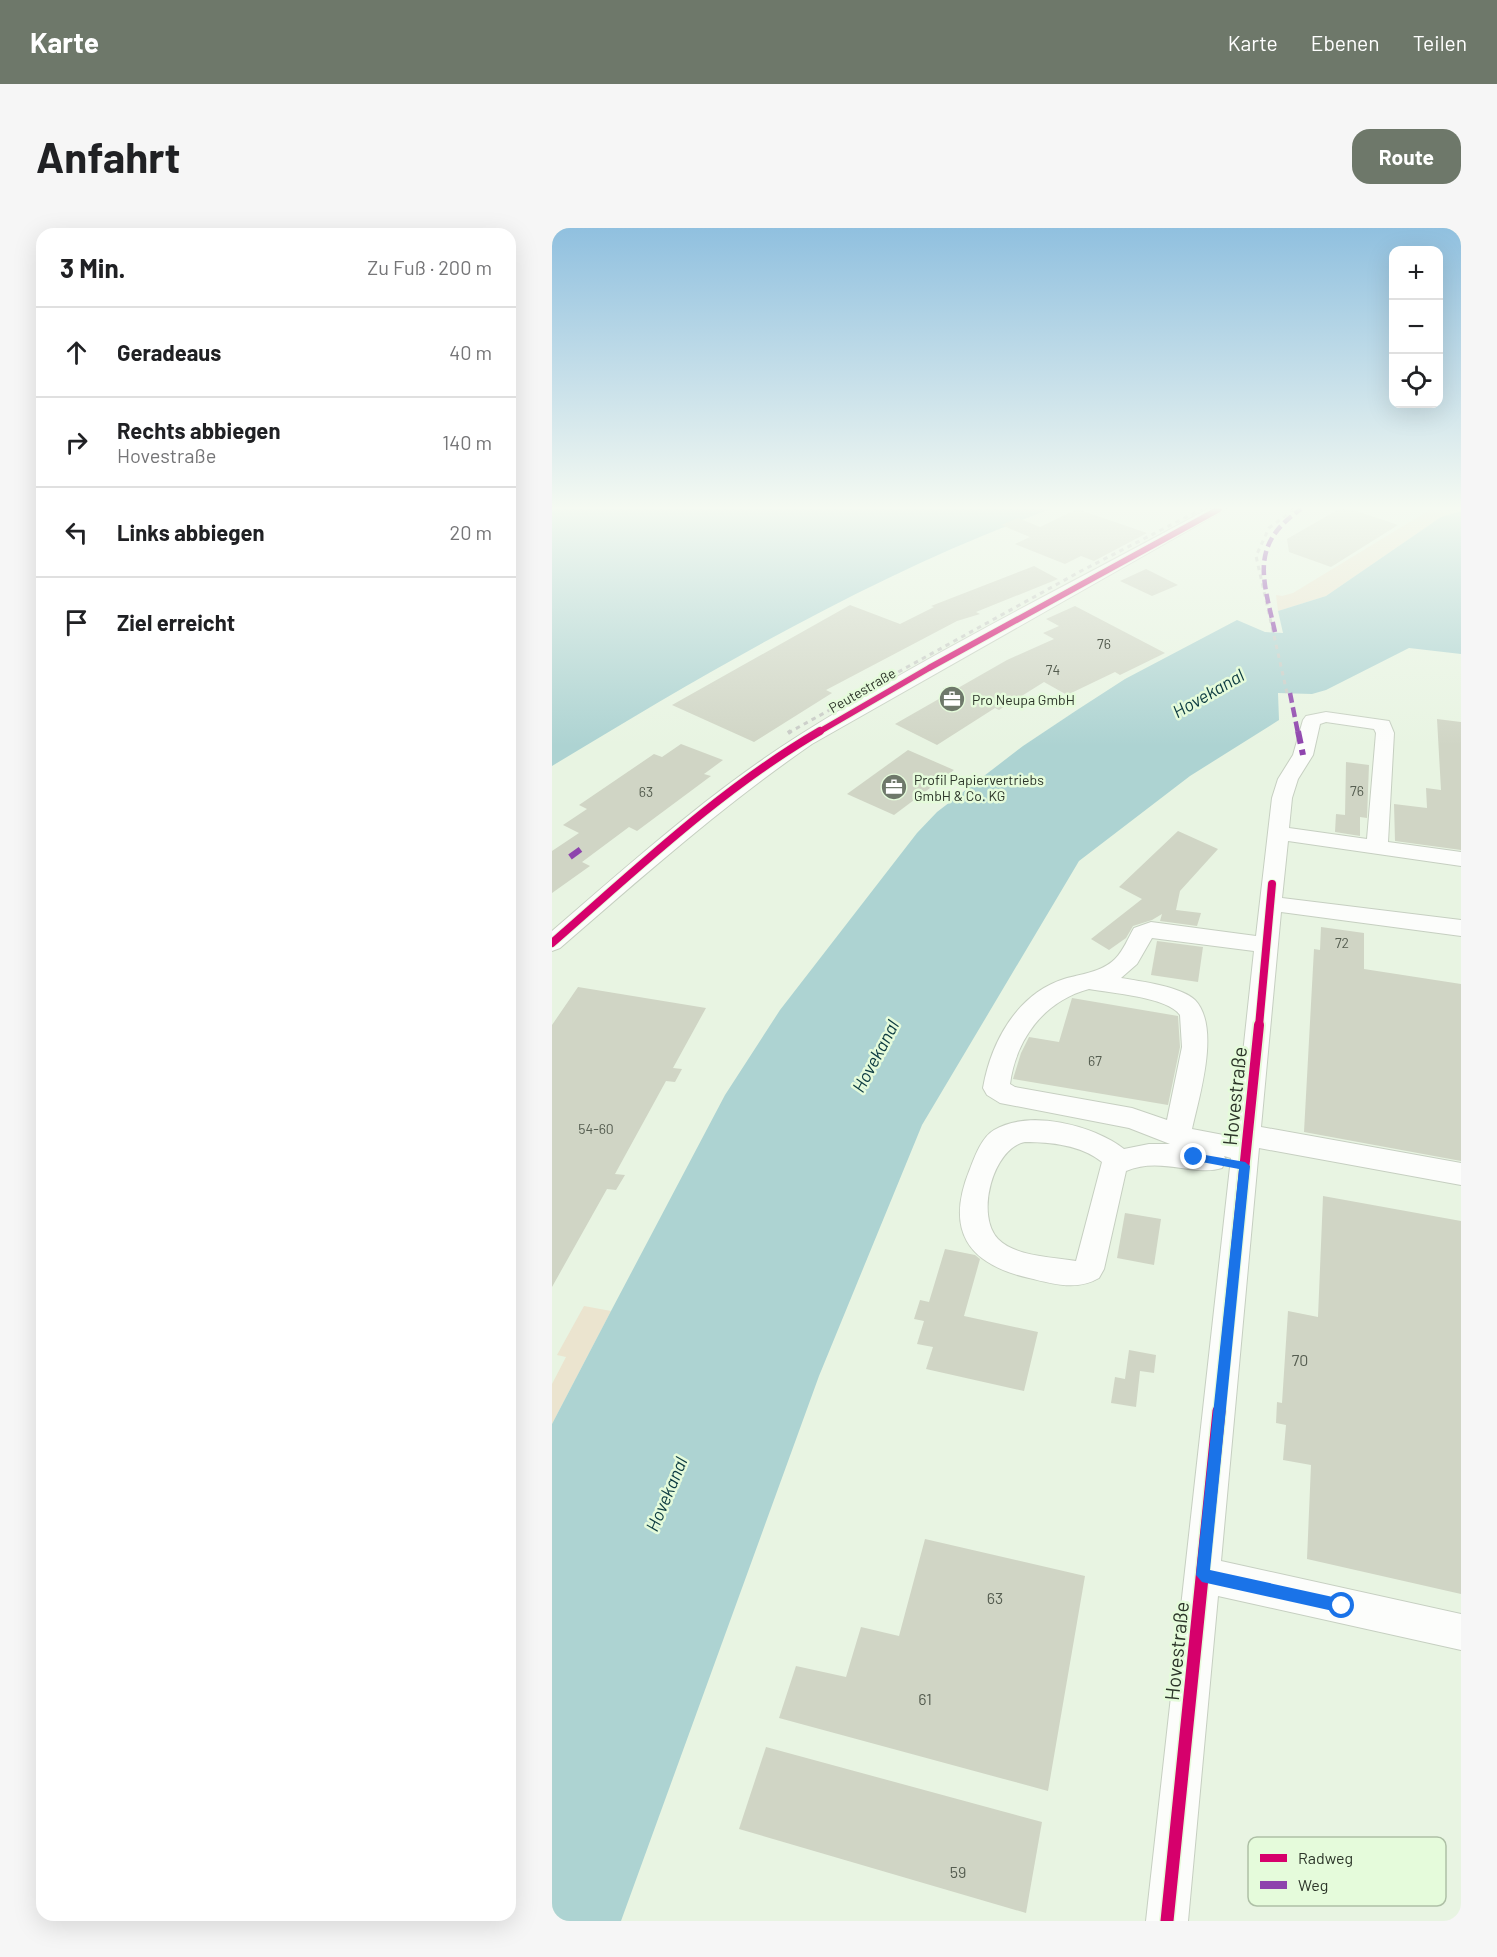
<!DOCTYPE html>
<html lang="de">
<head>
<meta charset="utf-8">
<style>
  :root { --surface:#fff; --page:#f6f6f6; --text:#202124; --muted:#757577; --line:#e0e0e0; --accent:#6e786a }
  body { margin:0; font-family:Barlow,sans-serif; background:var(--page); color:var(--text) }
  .controls { position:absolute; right:18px; top:18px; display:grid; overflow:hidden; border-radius:12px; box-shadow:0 6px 24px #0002 }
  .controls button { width:54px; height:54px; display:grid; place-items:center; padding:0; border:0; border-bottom:2px solid var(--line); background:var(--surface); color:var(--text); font:30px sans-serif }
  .stop { position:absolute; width:18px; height:18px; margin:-14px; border:4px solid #1a73e8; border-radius:50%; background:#fff }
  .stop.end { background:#1a73e8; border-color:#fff; box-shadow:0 2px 6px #0008 }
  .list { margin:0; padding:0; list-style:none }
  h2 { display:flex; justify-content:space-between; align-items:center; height:78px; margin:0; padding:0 24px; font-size:26px }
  h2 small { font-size:20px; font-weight:400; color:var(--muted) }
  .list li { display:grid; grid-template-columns:39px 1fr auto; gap:18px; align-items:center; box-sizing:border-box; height:90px; padding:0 24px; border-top:2px solid var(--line) }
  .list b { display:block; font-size:22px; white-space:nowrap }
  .list p { margin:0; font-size:20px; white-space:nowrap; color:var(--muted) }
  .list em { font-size:20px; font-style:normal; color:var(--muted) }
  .icon { flex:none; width:33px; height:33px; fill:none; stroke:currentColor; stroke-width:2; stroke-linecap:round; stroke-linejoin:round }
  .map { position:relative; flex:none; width:909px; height:1693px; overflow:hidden; border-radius:18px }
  header { display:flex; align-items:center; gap:36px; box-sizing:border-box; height:84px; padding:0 30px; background:var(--accent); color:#fff }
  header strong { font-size:28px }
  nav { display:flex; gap:33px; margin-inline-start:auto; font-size:21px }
  .intro { display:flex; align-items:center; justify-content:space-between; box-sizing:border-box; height:144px; padding:0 36px }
  h1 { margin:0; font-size:42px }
  .button { padding:15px 27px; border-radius:18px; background:var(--accent); color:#fff; font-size:21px; font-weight:700 }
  main { display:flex; gap:36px; padding:0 36px }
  aside { flex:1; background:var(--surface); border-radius:18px; box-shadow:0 6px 24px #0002 }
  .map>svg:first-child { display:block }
  .green { fill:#ebe4cf }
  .water { fill:#add3d2 }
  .building { fill:#d0d5c5 }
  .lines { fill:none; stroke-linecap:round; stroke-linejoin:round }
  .minor-casing { stroke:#c6cfc1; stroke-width:2 }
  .minor { fill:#fcfdfb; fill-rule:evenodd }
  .rail-far1 { stroke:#c8cbc6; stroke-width:3; stroke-dasharray:4.5 4.5; stroke-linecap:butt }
  .rail { stroke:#c8cbc6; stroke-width:4; stroke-dasharray:6 6; stroke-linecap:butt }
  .quiet-far1 { stroke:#8e44ad; stroke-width:4.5; stroke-dasharray:10 4.5; stroke-linecap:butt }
  .quiet { stroke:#8e44ad; stroke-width:6; stroke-dasharray:13 6; stroke-linecap:butt }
  .cycleway-far3-casing { stroke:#e5fbdb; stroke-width:8 }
  .cycleway-far2-casing { stroke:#e5fbdb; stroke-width:10 }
  .cycleway-far1-casing { stroke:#e5fbdb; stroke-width:14 }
  .cycleway-casing { stroke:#e5fbdb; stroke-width:16 }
  .cycleway-far3 { stroke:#d6006c; stroke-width:6 }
  .cycleway-far2 { stroke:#d6006c; stroke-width:8 }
  .cycleway-far1 { stroke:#d6006c; stroke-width:10 }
  .cycleway { stroke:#d6006c; stroke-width:13 }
  .route { fill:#1a73e8 }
  .labels { text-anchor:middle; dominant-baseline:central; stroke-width:5; stroke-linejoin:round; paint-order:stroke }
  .number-label { font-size:14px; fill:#555d50 }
  .far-street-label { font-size:14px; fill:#2c3529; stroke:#e5fbdb }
  .far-poi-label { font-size:14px; fill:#2c3529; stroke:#e5fbdb; text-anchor:start }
  .near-number-label { font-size:16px; fill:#555d50 }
  .water-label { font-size:18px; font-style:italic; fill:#0b3a40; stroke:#e5fbdb }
  .near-street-label { font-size:20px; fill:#2c3529; stroke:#e5fbdb }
  .key { fill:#e5fbdb; stroke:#aec0a6; stroke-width:1.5 }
  .key-label { font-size:16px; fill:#2c3529 }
</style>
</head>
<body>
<header>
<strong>Karte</strong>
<nav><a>Karte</a><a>Ebenen</a><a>Teilen</a></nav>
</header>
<div class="intro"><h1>Anfahrt</h1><a class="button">Route</a></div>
<main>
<aside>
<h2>3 Min.<small>Zu Fuß · 200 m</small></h2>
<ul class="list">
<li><svg class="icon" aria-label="ahead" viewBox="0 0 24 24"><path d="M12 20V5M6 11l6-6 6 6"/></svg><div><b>Geradeaus</b></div><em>40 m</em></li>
<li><svg class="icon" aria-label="right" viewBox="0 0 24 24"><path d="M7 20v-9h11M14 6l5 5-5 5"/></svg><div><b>Rechts abbiegen</b><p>Hovestraße</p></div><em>140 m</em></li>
<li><svg class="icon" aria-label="left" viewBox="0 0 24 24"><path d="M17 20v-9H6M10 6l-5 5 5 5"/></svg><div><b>Links abbiegen</b></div><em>20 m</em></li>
<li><svg class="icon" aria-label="arrive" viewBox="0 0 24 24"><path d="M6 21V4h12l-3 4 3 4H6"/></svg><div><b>Ziel erreicht</b></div></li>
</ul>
</aside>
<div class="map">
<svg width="909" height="1693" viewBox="0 0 909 1693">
  <rect width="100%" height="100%" fill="#e8f4e2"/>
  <g class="green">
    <polygon points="879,281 909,283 889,289 774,368 726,383 724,367 730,368 741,365"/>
    <polygon points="32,1078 59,1083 0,1196 0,1156 14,1129 5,1127"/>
  </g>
  <g class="water">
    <path d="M0 281H499C323 345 160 441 0 538Z"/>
    <polygon points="909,283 909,426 857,420 774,462 760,466 726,465 727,492 638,548 527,633 370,897 267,1148 69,1693 0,1693 0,1196 59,1083 173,867 228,782 365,605 385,584 471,518 525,482 573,451 685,392 713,404 731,405 726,383 774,368 889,289"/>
  </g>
  <g class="building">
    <polygon points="525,281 595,305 542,333 529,328 513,336 463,316 478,309 449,297 466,290 488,299"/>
    <polygon points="787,281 799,281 846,297 779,339 737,324 735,311"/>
    <polygon points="482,338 506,351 424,384 428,386 405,393 274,462 280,465 202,514 120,477 298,377 348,396 382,379 379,378"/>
    <polygon points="594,341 626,357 600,368 568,353"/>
    <polygon points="523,378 613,425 568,447 563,444 515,467 492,454 447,482 443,480 385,517 343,496 455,432 502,411 491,405 507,398 494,391"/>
    <polygon points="885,491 909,494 909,622 843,613 842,576 875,580 874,560 889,562"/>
    <polygon points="129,516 171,532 152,546 159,548 85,603 77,599 30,634 38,638 0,665 0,623 27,605 11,597 35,581 27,577 102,526 110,529"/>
    <polygon points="356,522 402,542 342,587 295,566"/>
    <polygon points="794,534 817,537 815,590 808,589 808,608 783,604 784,586 793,587"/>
    <polygon points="626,603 666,621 628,663 624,682 649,685 645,698 608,693 610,686 600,692 581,698 574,710 557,722 539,711 590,671 567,659"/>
    <polygon points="769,699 812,705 812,741 909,756 909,933 752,904 762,721 768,722"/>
    <polygon points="605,713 651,719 646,754 599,747"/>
    <polygon points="26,759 154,780 121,840 130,841 123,854 114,853 63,946 73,947 64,962 55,961 0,1059 0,797"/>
    <polygon points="520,770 626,788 628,819 616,877 461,851 469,825 477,809 507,814"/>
    <polygon points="771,968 909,993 909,1366 755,1331 759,1237 731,1232 734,1197 724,1195 725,1174 730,1175 736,1083 766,1089"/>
    <polygon points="573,985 609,991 602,1037 565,1030"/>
    <polygon points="393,1021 423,1027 428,1031 412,1088 486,1104 472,1163 374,1141 381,1119 365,1116 372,1093 362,1091 368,1072 377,1074"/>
    <polygon points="577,1122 604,1127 602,1145 588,1143 584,1179 559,1175 563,1149 573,1151"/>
    <polygon points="373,1311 533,1348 496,1563 227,1490 244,1438 294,1449 309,1399 347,1408"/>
    <polygon points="214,1519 490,1594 474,1685 187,1601"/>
  </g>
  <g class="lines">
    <g class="minor-casing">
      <g id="minor">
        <path d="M656 281H674L260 516C170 578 90 649 8 720L0 723V703C79 635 158 564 246 508 378 425 520 355 656 281Z"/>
        <path d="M774 484 837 493 842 505 836 614 909 624V638L736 613 730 670 909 692V708L729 684 709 899 909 935V957L707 920 669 1333 909 1386V1422L666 1368 636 1693H594L679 930 672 928 674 932 670 940C643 949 608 928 574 943L552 1041 547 1050C525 1063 501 1056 477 1050 415 1036 393 1002 418 941 423 928 430 909 442 902 478 881 541 897 572 921L597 916H618L577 900 448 875 435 867 431 860C439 814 465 766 512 751 529 746 550 744 563 731 572 722 576 710 582 700L599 694 704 708 720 570 726 551 741 527 751 492 754 488ZM774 494 822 501 824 505 815 611 737 600 740 570 746 551 761 527 768 496ZM600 710 702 723 682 909 640 901C647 869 669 799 643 772 630 759 588 753 569 750L585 736ZM537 761C558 765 616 769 628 787L630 819 615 892 580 880 463 859 458 856C464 811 492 773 537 761ZM473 914C499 914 529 917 550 934L524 1033C500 1029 464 1029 446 1011 423 987 441 920 473 914Z"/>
      </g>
    </g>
    <use href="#minor" class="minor"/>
    <g class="rail-far1">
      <polyline points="735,465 704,328 717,300 742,281"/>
      <polyline points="236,505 529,343 650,281"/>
    </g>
    <polyline class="rail" points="236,505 239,503"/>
    <g class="quiet-far1">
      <path d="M723 404C711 350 697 317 749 281"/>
      <polyline points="738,465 746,505"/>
    </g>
    <g class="quiet">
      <polyline points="746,503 751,527"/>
      <polyline points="18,629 33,618"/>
    </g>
    <g class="cycleway-far3-casing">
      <polyline id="cycleway-far3" points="265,505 377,440 667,281"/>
    </g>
    <g class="cycleway-far2-casing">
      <g id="cycleway-far2">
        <path d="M0 715C85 641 170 560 268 503"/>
        <polyline points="707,798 720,656"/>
      </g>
    </g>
    <g class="cycleway-far1-casing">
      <polyline id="cycleway-far1" points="667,1185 707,797"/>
    </g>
    <g class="cycleway-casing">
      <polyline id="cycleway" points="615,1693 667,1183"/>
    </g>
    <use href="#cycleway-far3" class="cycleway-far3"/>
    <use href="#cycleway-far2" class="cycleway-far2"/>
    <use href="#cycleway-far1" class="cycleway-far1"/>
    <use href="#cycleway" class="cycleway"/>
  </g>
  <linearGradient id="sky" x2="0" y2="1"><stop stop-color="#90c0df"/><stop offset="0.54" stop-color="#f5faf2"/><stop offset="1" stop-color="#f5faf2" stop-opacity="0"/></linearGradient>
  <rect width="909" height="518" fill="url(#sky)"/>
  <polygon class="route" points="642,925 693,934 698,938 658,1342 790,1371 797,1378 790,1385 650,1354 644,1347 687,941 639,932 637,929"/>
  <defs>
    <g id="office-disc" transform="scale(1.35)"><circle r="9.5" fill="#6e786a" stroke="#e5fbdb"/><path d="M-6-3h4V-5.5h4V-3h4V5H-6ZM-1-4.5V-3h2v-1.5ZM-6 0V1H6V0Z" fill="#fff"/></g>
  </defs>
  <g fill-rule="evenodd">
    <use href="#office-disc" x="400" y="471"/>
    <use href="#office-disc" x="342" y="559"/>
  </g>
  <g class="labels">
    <g class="number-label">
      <text x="552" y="415">76</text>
      <text x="501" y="441">74</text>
      <text x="805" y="562">76</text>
      <text x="94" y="563">63</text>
      <text x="790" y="714">72</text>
      <text x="543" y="832">67</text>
      <text x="44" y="900">54-60</text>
    </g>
    <g class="far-street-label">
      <text transform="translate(310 462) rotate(-30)">Peutestraße</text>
    </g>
    <g class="far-poi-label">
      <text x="420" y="471">Pro Neupa GmbH</text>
      <text x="362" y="551">Profil Papiervertriebs<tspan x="362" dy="16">GmbH &amp; Co. KG</tspan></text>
    </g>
    <g class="near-number-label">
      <text x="748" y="1131">70</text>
      <text x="443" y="1369">63</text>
      <text x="373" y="1470">61</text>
      <text x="406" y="1643">59</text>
    </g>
    <g class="water-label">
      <text transform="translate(656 465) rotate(-30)">Hovekanal</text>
      <text transform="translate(323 828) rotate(-62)">Hovekanal</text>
      <text transform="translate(114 1266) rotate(-67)">Hovekanal</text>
    </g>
    <g class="near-street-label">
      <text transform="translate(682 868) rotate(-84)">Hovestraße</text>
      <text transform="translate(624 1423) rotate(-84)">Hovestraße</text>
    </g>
  </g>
  <rect x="696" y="1609" width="198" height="69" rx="9" class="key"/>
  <rect x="708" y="1626" width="27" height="8" fill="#d6006c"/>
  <rect x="708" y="1653" width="27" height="8" fill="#8e44ad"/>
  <g class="key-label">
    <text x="746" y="1636">Radweg</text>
    <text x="746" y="1663">Weg</text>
  </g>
</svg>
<div class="controls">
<button>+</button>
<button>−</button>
<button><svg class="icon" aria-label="locate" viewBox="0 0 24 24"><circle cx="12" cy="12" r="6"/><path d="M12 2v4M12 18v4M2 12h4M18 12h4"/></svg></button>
</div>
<div class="stop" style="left:790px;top:1378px"></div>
<div class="stop end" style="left:642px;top:929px"></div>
</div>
</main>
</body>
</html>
